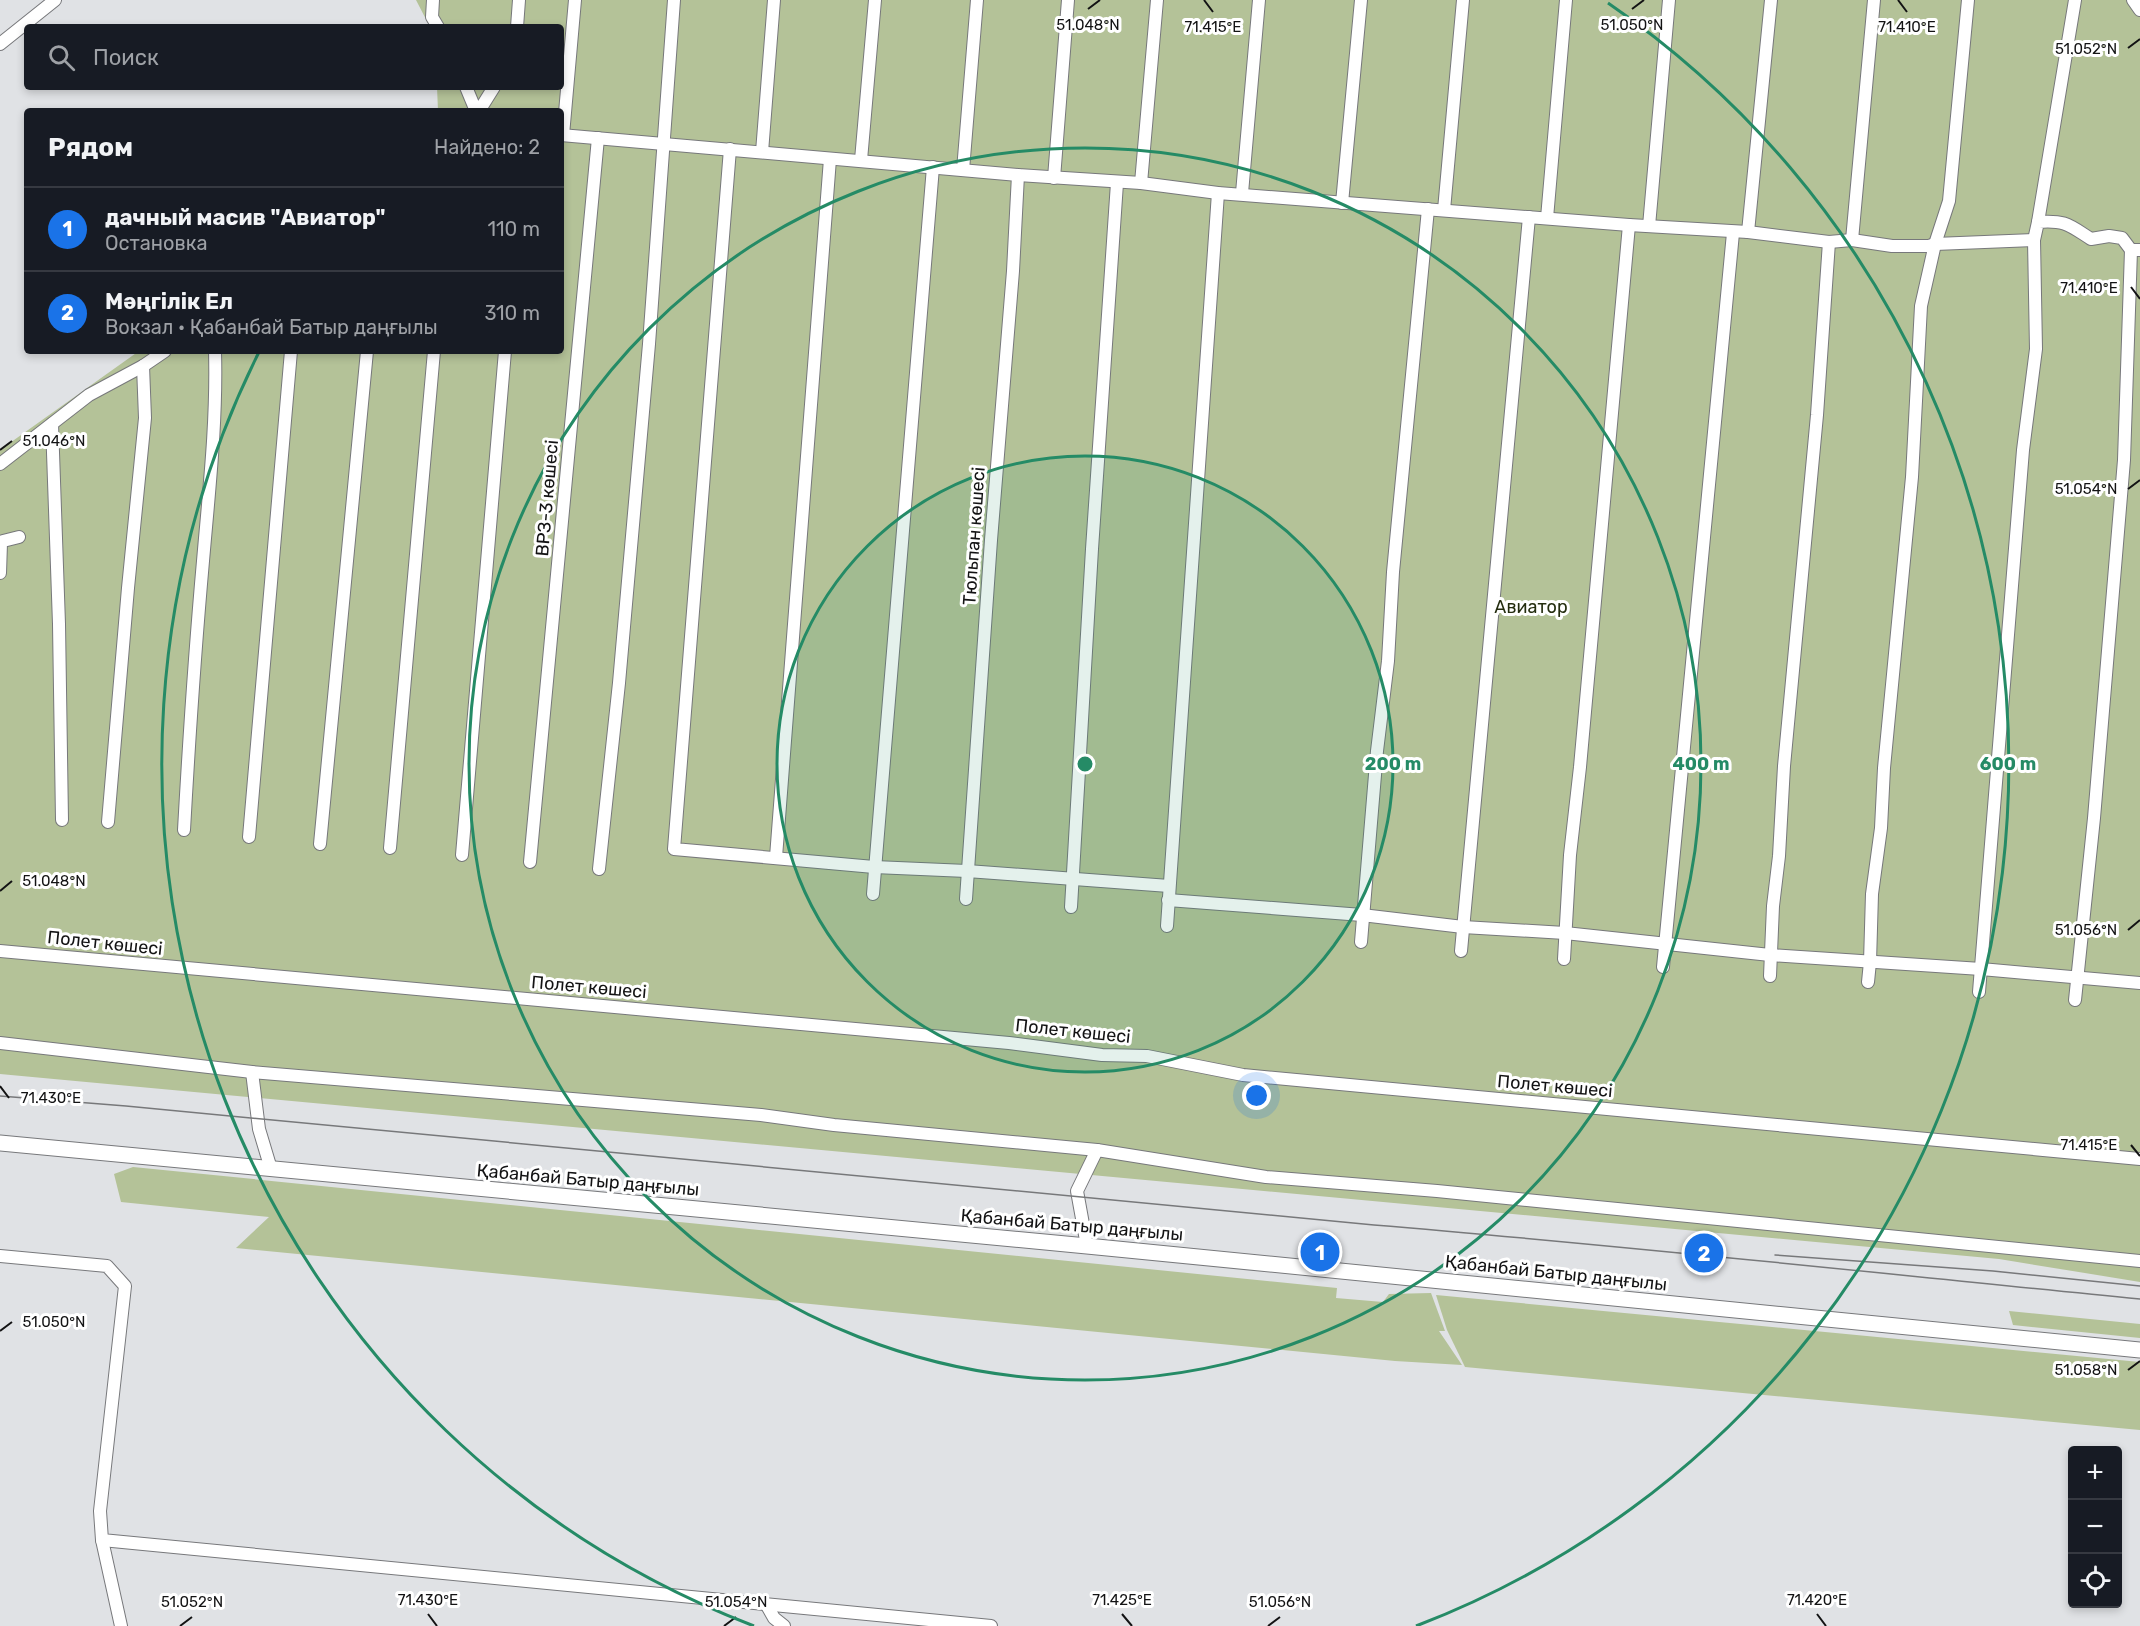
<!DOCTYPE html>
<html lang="ru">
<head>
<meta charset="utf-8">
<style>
  :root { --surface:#171b24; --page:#242831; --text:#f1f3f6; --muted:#9ea1a6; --line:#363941; --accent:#1a73e8 }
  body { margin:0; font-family:Rubik,sans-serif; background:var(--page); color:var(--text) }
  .controls { position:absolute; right:18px; bottom:18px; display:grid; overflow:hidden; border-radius:6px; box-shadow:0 3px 9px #0003 }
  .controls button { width:54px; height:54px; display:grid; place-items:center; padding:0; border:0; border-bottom:2px solid var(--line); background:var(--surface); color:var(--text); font:30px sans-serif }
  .you { position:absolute; left:1257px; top:1096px; width:21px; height:21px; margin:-15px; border:4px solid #fff; border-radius:50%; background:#1a73e8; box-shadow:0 0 0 9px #1a73e833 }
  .badge { display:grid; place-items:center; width:39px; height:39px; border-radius:50%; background:var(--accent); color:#fff; font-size:20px; font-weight:700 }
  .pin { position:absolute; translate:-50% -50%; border:3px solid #fff; box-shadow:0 2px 6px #0006 }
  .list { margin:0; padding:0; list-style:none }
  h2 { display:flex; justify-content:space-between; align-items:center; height:78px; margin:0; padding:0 24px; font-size:26px }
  h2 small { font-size:20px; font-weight:400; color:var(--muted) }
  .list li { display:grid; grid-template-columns:39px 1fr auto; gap:18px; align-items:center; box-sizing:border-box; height:84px; padding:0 24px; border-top:2px solid var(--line) }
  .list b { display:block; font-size:22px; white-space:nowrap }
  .list p { margin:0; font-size:20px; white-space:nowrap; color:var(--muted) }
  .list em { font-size:20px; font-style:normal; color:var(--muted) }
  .icon { flex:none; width:33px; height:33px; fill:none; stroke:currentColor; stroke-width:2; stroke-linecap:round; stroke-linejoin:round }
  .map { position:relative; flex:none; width:2140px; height:1626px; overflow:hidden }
  .search { position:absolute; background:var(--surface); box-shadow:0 3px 9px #0003; left:24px; top:24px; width:540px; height:66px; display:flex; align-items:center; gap:15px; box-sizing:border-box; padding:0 21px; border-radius:6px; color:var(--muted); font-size:22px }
  .panel { position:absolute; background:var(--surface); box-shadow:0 3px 9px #0003; left:24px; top:108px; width:540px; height:246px; border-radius:6px }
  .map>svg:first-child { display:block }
  .green { fill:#b4c298 }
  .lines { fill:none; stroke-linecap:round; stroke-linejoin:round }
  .minor-casing { stroke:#77787b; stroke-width:14 }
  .major-casing { stroke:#77787b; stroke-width:17 }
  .minor { stroke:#fff; stroke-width:12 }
  .major { stroke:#fff; stroke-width:15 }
  .tram { stroke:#77787a; stroke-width:1.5 }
  .ticks { fill:none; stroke:#131314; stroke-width:2 }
  .ring { fill:none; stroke:#258b66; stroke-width:3 }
  .labels { text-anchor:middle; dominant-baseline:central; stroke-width:6; stroke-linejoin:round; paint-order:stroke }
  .street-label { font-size:18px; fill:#131314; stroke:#fff }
  .park-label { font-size:18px; fill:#242d0f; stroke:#fff }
  .ticks-label { font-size:15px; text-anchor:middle; fill:#131314; stroke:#fff; stroke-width:6; stroke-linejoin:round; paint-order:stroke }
  .centre { fill:#258b66; stroke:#fff; stroke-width:3 }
  .ring-label { font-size:18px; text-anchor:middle; font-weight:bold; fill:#258b66; stroke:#fff; stroke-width:6; stroke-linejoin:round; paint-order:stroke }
</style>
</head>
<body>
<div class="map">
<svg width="2140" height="1626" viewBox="0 0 2140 1626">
  <rect width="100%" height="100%" fill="#e0e2e5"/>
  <g class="green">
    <polygon points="416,0 2137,0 2140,4 2140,1282 1999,1259 0,1074 0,450 139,351 561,351 561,111 438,111 437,87 561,87 561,27 430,27"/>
    <polygon points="133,1167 1337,1288 1336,1298 1383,1302 1389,1294 1431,1293 1445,1331 1439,1331 1462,1365 1395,1361 236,1248 269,1217 121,1202 114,1174"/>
    <polygon points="1436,1295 2140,1362 2140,1430 1465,1367 1447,1330"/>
    <polygon points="2009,1311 2140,1324 2140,1338 2013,1325"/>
  </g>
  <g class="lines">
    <g class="minor-casing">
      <g id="minor">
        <polyline points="433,0 432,17 438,27"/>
        <polyline points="2133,0 2140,10"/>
        <polyline points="517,27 519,0"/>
        <polyline points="0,44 55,0"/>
        <polyline points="466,87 476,111"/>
        <polyline points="479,111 494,87"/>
        <polyline points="561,135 1018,175 1141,183 1218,193 1629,225 1748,232 1829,242 1852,240 1892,246 1929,246 1935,244 2034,240"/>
        <polyline points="563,135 575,0"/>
        <polyline points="730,149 674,849 874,867 967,871 1169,886"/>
        <polyline points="762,152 774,0"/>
        <polyline points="861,160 875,0"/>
        <polyline points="963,170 977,0"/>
        <polyline points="1054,178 1068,0"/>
        <polyline points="1141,183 1157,0"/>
        <polyline points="1242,193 1259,0"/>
        <polyline points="1342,203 1361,0"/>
        <polyline points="1444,210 1463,0"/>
        <polyline points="1547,218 1566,0"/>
        <polyline points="2038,222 2075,0"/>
        <polyline points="1649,226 1669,0"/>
        <polyline points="1748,232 1771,0"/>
        <polyline points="1852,240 1874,0"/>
        <polyline points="52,424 59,624 62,820"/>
        <polyline points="0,464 89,395 143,366 165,351"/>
        <polyline points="0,573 1,543 3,541 19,537"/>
        <polyline points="108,822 128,588 145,418 143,366"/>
        <path d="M184 830C189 740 195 651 203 561 209 491 217 421 215 351"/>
        <polyline points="249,837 291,351"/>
        <polyline points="320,844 367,351"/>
        <polyline points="390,848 434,351"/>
        <polyline points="462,855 505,351"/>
        <polyline points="776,857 830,159"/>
        <polyline points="530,862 598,138"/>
        <polyline points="599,869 619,683 649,344 674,0"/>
        <polyline points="873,894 933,167"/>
        <polyline points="966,899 991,540 1013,271 1018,175"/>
        <polyline points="1168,900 1362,915 1463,927 1565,933 1770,955 1981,969 2140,983"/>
        <polyline points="1071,907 1092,549 1117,183"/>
        <polyline points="1167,926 1218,193"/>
        <polyline points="1361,942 1377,751 1388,661 1393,572 1428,209"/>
        <polyline points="0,951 1009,1043 1102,1055 1147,1056 1243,1075 2140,1159"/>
        <polyline points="1461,951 1529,217"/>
        <polyline points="1564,959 1570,855 1580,767 1629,225"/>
        <polyline points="1663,967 1733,233"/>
        <polyline points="1770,976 1773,906 1779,856 1784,766 1817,415 1829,242"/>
        <polyline points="1868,982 1870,962 1872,894 1881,828 1884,768 1912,477 1921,306 1935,244 1949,201 1968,0"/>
        <path d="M1979 992 2023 450 2036 349 2034 240 2038 222C2066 220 2069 225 2091 239L2109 236 2122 238 2131 250H2140"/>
        <polyline points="2075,1000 2094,818 2124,460 2131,250"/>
        <polyline points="0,1043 252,1072 761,1115 834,1125 1097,1150 1266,1177 1437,1191 2140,1261"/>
        <polyline points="252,1072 259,1129 271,1169"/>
        <polyline points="1087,1246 1077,1191 1097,1150"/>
        <polyline points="0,1256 107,1266 125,1286 100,1511 102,1540 991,1626"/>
        <polyline points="102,1540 121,1626"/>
        <polyline points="766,1604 774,1618 784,1626"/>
      </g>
    </g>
    <g class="major-casing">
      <polyline id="major" points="0,1143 1087,1246 2140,1350"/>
    </g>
    <use href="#minor" class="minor"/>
    <use href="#major" class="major"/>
    <g class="tram">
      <path d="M0 1096 126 1106 1374 1225C1630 1246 1885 1274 2140 1299"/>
      <polyline points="1775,1255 1993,1271 2140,1286"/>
    </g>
  </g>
  <path class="ticks" d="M1204 0 1213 12M1898 0 1907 12M1088 9 1100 0M1632 9 1644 0M2128 48 2140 39M2131 287 2140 299M0 450 12 441M2128 489 2140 480M0 891 12 881M2128 930 2140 920M0 1086 9 1098M2131 1145 2140 1156M0 1331 12 1322M2128 1370 2140 1361M428 1614 437 1626M1122 1614 1132 1626M1817 1614 1826 1626M180 1626 192 1617M724 1626 736 1617M1268 1626 1280 1617"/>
  <circle cx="1085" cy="764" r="308" fill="#258b66" fill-opacity=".12"/>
  <g class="ring">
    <circle cx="1085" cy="764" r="308"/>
    <circle cx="1085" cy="764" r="616"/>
    <path d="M754 1626A923 923 0 0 1 259 352M1608 3A923 923 0 0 1 1416 1626"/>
  </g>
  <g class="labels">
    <g class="street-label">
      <text transform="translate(547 498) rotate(-85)">ВРЗ-3 көшесі</text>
      <text transform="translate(974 536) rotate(-86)">Тюльпан көшесі</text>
      <text transform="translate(105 943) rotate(6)">Полет көшесі</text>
      <text transform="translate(589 987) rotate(5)">Полет көшесі</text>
      <text transform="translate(1073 1031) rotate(6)">Полет көшесі</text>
      <text transform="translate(1555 1086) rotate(5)">Полет көшесі</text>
      <text transform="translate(588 1180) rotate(5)">Қабанбай Батыр даңғылы</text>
      <text transform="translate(1072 1225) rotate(5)">Қабанбай Батыр даңғылы</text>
      <text transform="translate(1556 1273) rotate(6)">Қабанбай Батыр даңғылы</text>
    </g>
    <g class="park-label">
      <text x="1531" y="607">Авиатор</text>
    </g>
  </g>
  <g class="ticks-label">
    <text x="1088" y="30">51.048°N</text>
    <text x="1632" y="30">51.050°N</text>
    <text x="1213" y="32">71.415°E</text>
    <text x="1907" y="32">71.410°E</text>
    <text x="2086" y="54">51.052°N</text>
    <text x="2089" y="293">71.410°E</text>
    <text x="54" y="446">51.046°N</text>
    <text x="2086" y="494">51.054°N</text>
    <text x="54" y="886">51.048°N</text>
    <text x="2086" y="935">51.056°N</text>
    <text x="51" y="1103">71.430°E</text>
    <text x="2089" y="1150">71.415°E</text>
    <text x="54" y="1327">51.050°N</text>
    <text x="2086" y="1375">51.058°N</text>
    <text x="428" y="1605">71.430°E</text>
    <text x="1122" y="1605">71.425°E</text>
    <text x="1817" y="1605">71.420°E</text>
    <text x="192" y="1607">51.052°N</text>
    <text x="736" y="1607">51.054°N</text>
    <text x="1280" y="1607">51.056°N</text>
  </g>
  <circle cx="1085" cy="764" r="9" class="centre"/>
  <g class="ring-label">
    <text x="1393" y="770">200 m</text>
    <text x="1701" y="770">400 m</text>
    <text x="2008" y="770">600 m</text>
  </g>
</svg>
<div class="controls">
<button>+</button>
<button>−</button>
<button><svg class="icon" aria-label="locate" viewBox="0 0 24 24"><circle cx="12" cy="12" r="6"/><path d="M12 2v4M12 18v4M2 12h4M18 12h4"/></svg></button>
</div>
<div class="you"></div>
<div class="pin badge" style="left:1320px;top:1252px">1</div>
<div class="pin badge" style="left:1704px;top:1253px">2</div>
<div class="search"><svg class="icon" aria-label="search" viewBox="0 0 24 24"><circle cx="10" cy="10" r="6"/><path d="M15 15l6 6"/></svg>Поиск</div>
<section class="panel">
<h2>Рядом<small>Найдено: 2</small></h2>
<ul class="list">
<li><span class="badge">1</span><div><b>дачный масив &quot;Авиатор&quot;</b><p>Остановка</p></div><em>110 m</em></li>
<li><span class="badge">2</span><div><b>Мәңгілік Ел</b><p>Вокзал · Қабанбай Батыр даңғылы</p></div><em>310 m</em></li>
</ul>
</section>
</div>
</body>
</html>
